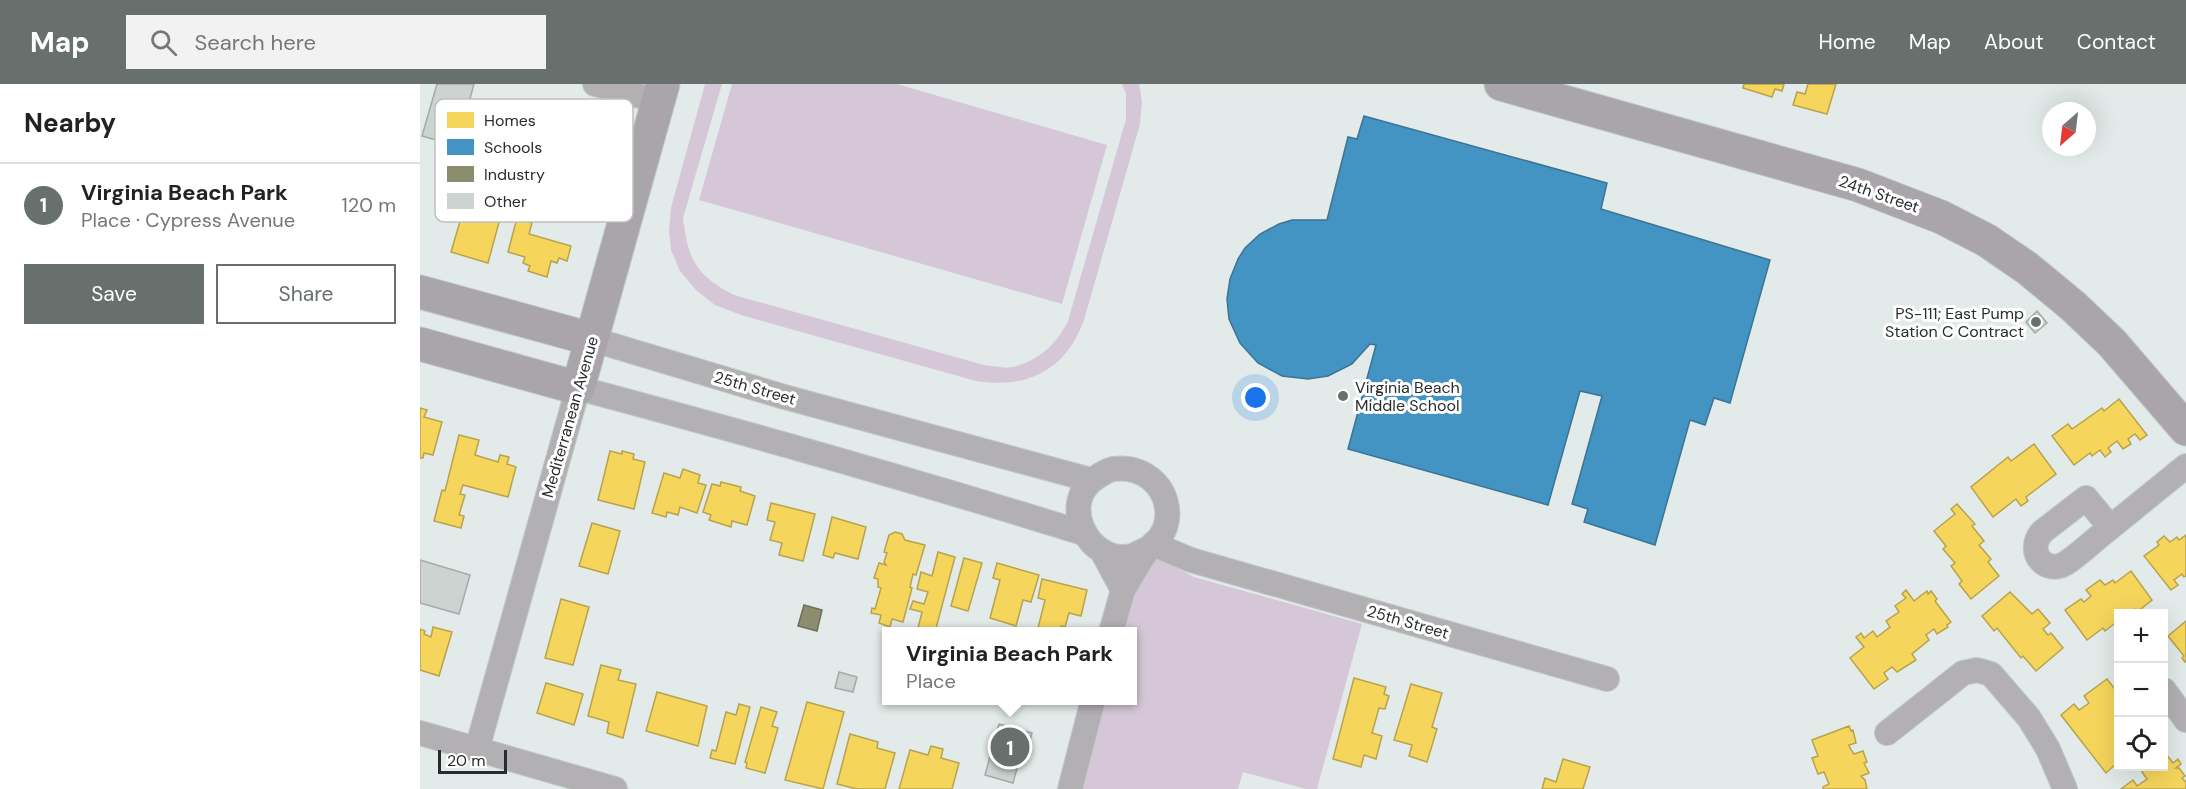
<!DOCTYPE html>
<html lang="en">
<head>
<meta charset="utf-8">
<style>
  :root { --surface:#fff; --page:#f2f2f2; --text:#222; --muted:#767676; --line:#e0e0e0; --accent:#68706e }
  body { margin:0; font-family:"DM Sans",sans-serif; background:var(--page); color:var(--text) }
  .controls { position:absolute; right:18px; bottom:18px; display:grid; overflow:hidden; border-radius:0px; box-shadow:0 6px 24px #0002 }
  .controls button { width:54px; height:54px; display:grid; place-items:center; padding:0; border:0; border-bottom:2px solid var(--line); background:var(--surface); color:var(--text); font:30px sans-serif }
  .compass { position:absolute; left:1622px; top:18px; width:54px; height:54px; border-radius:50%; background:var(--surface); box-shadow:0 6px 24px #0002; rotate:208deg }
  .scale { position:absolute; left:18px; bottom:15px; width:69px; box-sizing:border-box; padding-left:6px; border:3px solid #272d2b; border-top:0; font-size:16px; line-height:21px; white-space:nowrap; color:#272d2b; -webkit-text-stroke:4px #fff; paint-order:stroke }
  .you { position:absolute; left:836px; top:314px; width:21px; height:21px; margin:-15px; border:4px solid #fff; border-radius:50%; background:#1a73e8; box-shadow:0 0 0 9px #1a73e833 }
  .badge { display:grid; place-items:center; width:39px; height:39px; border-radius:50%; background:var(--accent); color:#fff; font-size:20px; font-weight:700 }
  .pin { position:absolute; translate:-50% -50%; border:3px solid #fff; box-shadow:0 2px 6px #0006 }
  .popup { position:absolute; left:462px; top:543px; width:255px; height:78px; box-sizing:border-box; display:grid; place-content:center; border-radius:0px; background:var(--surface); filter:drop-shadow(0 2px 4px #0005); font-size:20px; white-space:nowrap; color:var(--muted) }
  .popup b { font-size:22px; color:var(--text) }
  .popup::after { content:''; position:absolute; left:50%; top:100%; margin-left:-12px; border:12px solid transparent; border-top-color:var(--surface) }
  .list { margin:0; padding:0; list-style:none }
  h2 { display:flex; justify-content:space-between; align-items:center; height:78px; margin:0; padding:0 24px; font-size:26px }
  h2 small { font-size:20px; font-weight:400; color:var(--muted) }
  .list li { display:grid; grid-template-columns:39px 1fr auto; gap:18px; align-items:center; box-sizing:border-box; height:84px; padding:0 24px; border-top:2px solid var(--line) }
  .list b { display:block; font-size:22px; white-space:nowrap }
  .list p { margin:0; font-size:20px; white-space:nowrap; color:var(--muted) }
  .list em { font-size:20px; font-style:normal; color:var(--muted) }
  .actions { display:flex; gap:12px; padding:18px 24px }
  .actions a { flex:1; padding:14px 0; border:2px solid var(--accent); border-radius:0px; text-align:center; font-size:21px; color:var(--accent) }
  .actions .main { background:var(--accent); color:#fff }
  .icon { flex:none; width:33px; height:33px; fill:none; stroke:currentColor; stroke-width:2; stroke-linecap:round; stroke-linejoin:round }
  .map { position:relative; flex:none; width:1766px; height:705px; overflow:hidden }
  header { display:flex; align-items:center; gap:36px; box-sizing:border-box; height:84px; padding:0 30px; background:var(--accent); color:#fff }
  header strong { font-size:28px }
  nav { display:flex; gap:33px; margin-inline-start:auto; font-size:21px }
  .search { width:420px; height:54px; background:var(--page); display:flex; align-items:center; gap:15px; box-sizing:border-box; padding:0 21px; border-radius:0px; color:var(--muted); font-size:22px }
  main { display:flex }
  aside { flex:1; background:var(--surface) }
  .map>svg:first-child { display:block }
  .green { fill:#d6c7d8 }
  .homes { fill:#f6d55c; stroke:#b8a34d; stroke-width:1.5 }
  .schools { fill:#4393c3; stroke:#3b7495; stroke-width:1.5 }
  .industry { fill:#8c8c6e; stroke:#6e705a; stroke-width:1.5 }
  .building { fill:#ccd3d1; stroke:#a3aaa9; stroke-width:1.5 }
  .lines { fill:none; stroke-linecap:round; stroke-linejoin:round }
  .street-casing { stroke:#c1c8c6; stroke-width:26 }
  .secondary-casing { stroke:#c1c8c6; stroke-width:35 }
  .street { stroke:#b3b0b4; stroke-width:24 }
  .secondary { stroke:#aaa5aa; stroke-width:33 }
  .poi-dot { fill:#68706e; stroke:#fff; stroke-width:2 }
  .labels { text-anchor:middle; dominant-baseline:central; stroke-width:6; stroke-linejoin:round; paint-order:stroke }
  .street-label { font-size:16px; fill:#272d2b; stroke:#fff }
  .poi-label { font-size:16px; fill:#272d2b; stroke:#fff; text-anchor:end }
  .key { fill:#fff; stroke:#bec0bf; stroke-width:1.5 }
  .key-label { font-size:16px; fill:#272d2b }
</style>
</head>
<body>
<header>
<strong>Map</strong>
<div class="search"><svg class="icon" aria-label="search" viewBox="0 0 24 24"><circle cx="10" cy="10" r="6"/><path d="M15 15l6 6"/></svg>Search here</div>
<nav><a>Home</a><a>Map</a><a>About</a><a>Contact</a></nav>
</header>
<main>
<aside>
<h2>Nearby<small></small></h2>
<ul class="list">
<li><span class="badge">1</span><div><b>Virginia Beach Park</b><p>Place · Cypress Avenue</p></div><em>120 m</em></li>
</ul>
<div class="actions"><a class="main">Save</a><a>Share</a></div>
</aside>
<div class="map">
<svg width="1766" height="705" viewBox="0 0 1766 705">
  <rect width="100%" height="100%" fill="#e2ebe9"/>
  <g class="green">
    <path d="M285 0H302L263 134C268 176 276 191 314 211L564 281C573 282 585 285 593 283 618 277 637 260 648 237L706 35V10L702 0H719L722 17 720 40 664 236C646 286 608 305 556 297L321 231 295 221 276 206 260 187 251 166 249 147 251 124Z"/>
    <polygon points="312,0 477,0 687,61 642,220 279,116"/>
    <polygon points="730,474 738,474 774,493 942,540 897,705 886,705 823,688 818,705 662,705 686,617 713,616 713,548 704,547 719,488"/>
  </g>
  <g class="homes">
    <polygon points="1324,0 1364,0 1362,7 1355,5 1352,13 1323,4"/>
    <polygon points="1388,0 1416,0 1407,30 1373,21 1377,8 1385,10"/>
    <polygon points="149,20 190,31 180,65 149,56 154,36 145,33"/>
    <polygon points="49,107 65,112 62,121 82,127 68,179 31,168"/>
    <polygon points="97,134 112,139 109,150 151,162 147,177 139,174 137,179 131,177 127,193 108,187 110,182 103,179 105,173 88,168"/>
    <polygon points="1699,315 1727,351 1720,356 1715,350 1708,355 1711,360 1703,365 1697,357 1688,364 1691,368 1685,373 1680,366 1672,372 1670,369 1654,381 1632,352 1648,340 1652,345 1682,324 1684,327"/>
    <polygon points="0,324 7,326 4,333 22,338 13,371 4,369 3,374 0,374"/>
    <polygon points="39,351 59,356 55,371 78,378 80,371 89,373 87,380 96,383 88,413 43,401 40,410 45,411 39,431 44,432 41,444 14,437 22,406 25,407"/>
    <polygon points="1614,360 1636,390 1606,413 1608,417 1601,422 1596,415 1573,433 1551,403 1588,373 1591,377"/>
    <polygon points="190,367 202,370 202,367 214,370 213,375 225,378 214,425 178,416"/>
    <polygon points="263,385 280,391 278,399 286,401 277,429 260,423 258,431 247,428 246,433 232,429 244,389 260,394"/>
    <polygon points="301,398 321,403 320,407 335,412 327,441 312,437 311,443 289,436 291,431 283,428 292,400 300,402"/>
    <polygon points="351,419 395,430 383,477 359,471 362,459 350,456 355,438 347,436"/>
    <polygon points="1537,420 1555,440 1552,442 1564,457 1559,461 1571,475 1568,478 1579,492 1551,515 1539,500 1542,497 1531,482 1535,479 1523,465 1526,462 1514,447 1535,430 1531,425"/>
    <polygon points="412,433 446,443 438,475 415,469 413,474 403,471"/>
    <polygon points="172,439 200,447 188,490 159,482"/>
    <polygon points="475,448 482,450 485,456 505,461 496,491 493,490 490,503 492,504 483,538 472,535 470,543 459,539 461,531 451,529 452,524 455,525 461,504 458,503 458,495 454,494 459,479 466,481 464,478 467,469 464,468 469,451"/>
    <polygon points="1766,451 1766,492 1764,493 1762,490 1754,496 1758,501 1751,506 1724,472 1739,461 1737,458 1744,452 1750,458 1757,453 1759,456"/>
    <polygon points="518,468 535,473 515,548 497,548 502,528 490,525 493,517 504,520 508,508 497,505 501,488 512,492"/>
    <polygon points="544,474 562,479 548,527 531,522"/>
    <polygon points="577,479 619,491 611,518 603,516 596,542 570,534 580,496 573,494"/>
    <polygon points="1711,487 1732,516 1717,528 1715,525 1709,530 1698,530 1698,537 1685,547 1683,544 1667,556 1645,526 1661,515 1664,518 1671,512 1666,506 1680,496 1685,501 1693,496 1695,499"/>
    <polygon points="622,495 667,506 661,532 649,529 645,543 641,542 640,548 617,548 625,516 618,514"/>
    <polygon points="1486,506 1494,517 1507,507 1508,510 1511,507 1517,515 1515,517 1531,538 1527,541 1528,543 1517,550 1514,545 1506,551 1509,556 1492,570 1496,576 1477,588 1472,583 1464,589 1468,595 1454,605 1430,574 1444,563 1436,553 1441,549 1444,554 1453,547 1457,553 1470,543 1466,537 1479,528 1475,522 1486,514 1482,510"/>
    <polygon points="1590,508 1612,530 1618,525 1630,539 1623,545 1628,551 1631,549 1643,564 1616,587 1603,572 1601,574 1577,544 1574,547 1562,532"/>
    <polygon points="141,515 169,523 153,581 125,574"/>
    <polygon points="1766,537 1766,577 1765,578 1762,574 1764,572 1748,552"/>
    <polygon points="13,543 32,548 19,592 0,586 0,545 5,547 4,550 11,553"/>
    <polygon points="181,581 201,586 198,596 216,600 203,654 187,649 189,638 168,632"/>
    <polygon points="934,594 966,603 964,610 969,612 965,625 959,624 952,649 962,652 956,675 944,671 941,683 913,675"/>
    <polygon points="1687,595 1694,604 1698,601 1698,678 1686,689 1641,631 1654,620 1659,626 1669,619 1664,612"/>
    <polygon points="126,599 163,610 154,641 117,629"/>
    <polygon points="991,600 1022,609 1012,643 1017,645 1007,678 989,672 992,661 974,656"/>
    <polygon points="237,608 287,622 278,662 226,647"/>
    <polygon points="387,618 424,628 403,705 365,696"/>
    <polygon points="319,620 330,623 315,680 290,674 292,666 296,667 306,628 316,631"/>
    <polygon points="341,623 357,628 352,642 358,644 345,689 326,684 327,679 325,678"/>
    <polygon points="1429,642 1431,647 1433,646 1436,659 1429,661 1430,664 1434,670 1443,667 1447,678 1444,679 1449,689 1441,692 1445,696 1447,705 1403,705 1403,703 1409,700 1404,688 1398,690 1392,674 1398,672 1392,656"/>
    <polygon points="430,650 458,658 457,664 475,669 465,705 437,705 417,700"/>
    <polygon points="511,662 523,665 521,674 539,679 532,705 479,705 490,666 508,671"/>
    <polygon points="1746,670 1753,679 1758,675 1761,680 1756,684 1759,684 1765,692 1762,694 1766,698 1766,705 1701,705 1713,696 1717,702 1727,695 1722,688 1729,682 1744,682 1744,672"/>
    <polygon points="1143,675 1170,683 1163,705 1122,705 1125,694 1136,698"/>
  </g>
  <polygon class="schools" points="944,32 1187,99 1181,125 1350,176 1310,319 1294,314 1285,341 1270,336 1235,461 1164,438 1168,425 1152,420 1182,312 1160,307 1128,421 928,365 956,261 950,260 932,280 908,292 888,295 862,292 838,279 820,259 809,235 807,215 810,195 818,175 825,164 840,150 859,140 872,136 907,136 928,53 937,55"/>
  <polygon class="industry" points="384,521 402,526 397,547 378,542"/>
  <g class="building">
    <polygon points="17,0 54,0 37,62 2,52"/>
    <polygon points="126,36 136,39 134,48 124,45"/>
    <polygon points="124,52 140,56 137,67 121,63"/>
    <polygon points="128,77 156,85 148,115 120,107"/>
    <polygon points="1617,227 1627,239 1615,249 1606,238"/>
    <polygon points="0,476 50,491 39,530 0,519"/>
    <polygon points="419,588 437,593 433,608 415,604"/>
    <polygon points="579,640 612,649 604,678 599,677 593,699 565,691"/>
  </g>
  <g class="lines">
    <g class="street-casing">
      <g id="street">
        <polyline points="175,0 238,17"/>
        <polyline points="171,255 361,312 671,396"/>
        <path d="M1690 443 1666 414 1622 448C1605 468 1626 492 1646 479 1660 470 1673 457 1686 447 1713 425 1739 404 1766 382"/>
        <polyline points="733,460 771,476 1187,595"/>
        <path d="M682 467 703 506C711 493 718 479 727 467 731 462 736 458 740 453 753 435 748 409 731 395 720 386 708 383 693 385 687 386 682 390 677 393 637 417 668 482 712 472 717 470 723 467 729 464"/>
        <polyline points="691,548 703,506"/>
        <polyline points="1744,606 1766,636"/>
        <polyline points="0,649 195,705"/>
        <polyline points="1467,649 1543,589 1557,586 1571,590 1609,634 1628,665 1645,705"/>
        <path d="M57 665 158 304C327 349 496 397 663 449"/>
        <polyline points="650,705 673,616"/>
      </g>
    </g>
    <g class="secondary-casing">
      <g id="secondary">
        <polyline points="1081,0 1438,101 1521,133 1566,156 1607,184 1653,222 1692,259 1766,345"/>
        <polyline points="0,208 171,255"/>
        <polyline points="0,260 158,304 243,0"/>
      </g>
    </g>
    <use href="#street" class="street"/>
    <use href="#secondary" class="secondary"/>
  </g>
  <g class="poi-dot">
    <circle cx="1616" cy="238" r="6"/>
    <circle cx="923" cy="312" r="6"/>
  </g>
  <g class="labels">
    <g class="street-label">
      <text transform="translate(1459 110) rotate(19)">24th Street</text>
      <text transform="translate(335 304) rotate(16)">25th Street</text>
      <text transform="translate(150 333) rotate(-74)">Mediterranean Avenue</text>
      <text transform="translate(988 538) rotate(16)">25th Street</text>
    </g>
    <g class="poi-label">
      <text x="1604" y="229">PS-111; East Pump<tspan x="1604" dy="18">Station C Contract</tspan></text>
      <text x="935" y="303" text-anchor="start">Virginia Beach<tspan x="935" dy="18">Middle School</tspan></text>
    </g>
  </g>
  <rect x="15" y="15" width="198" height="123" rx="9" class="key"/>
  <rect x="27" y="28" width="27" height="16" fill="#f6d55c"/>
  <rect x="27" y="55" width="27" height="16" fill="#4393c3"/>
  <rect x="27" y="82" width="27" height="16" fill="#8c8c6e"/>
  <rect x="27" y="109" width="27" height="16" fill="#ccd3d1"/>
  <g class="key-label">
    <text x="64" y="42">Homes</text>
    <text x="64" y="69">Schools</text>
    <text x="64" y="96">Industry</text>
    <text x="64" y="123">Other</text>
  </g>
</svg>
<div class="controls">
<button>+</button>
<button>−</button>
<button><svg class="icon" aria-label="locate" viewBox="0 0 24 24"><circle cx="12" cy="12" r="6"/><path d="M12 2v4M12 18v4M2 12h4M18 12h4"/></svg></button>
</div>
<svg class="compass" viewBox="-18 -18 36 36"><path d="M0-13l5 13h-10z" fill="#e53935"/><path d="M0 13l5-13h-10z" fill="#767676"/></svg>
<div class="scale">20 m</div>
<div class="you"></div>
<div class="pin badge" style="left:590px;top:663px">1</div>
<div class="popup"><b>Virginia Beach Park</b>Place</div>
</div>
</main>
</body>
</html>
